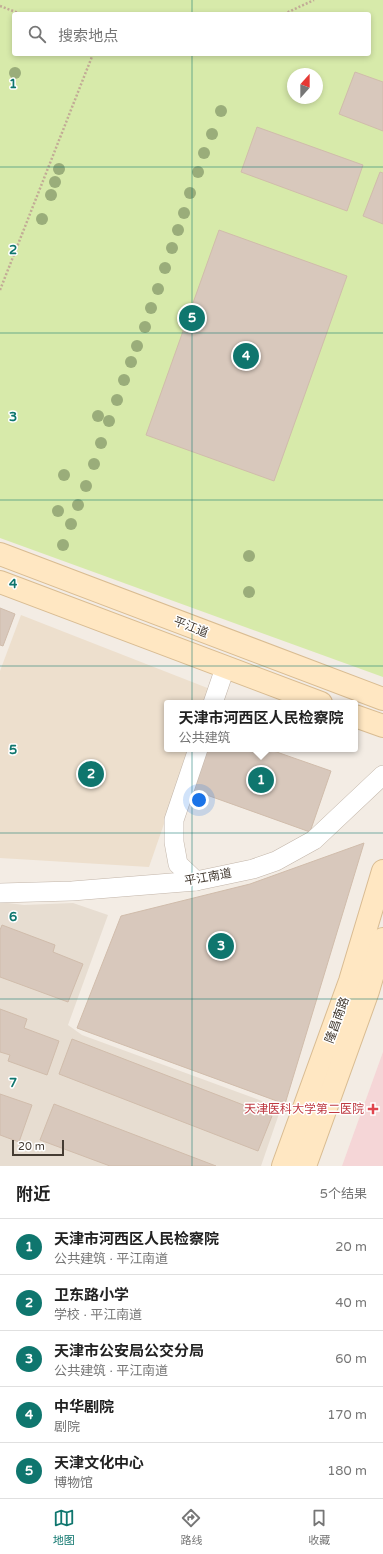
<!DOCTYPE html>
<html lang="zh">
<head>
<meta charset="utf-8">
<style>
  :root { --surface:#fff; --page:#f2f2f2; --text:#222; --muted:#767676; --line:#e0e0e0; --accent:#0f766e }
  body { margin:0; font-family:"Varela Round","Noto Sans SC",sans-serif; background:var(--page); color:var(--text) }
  .compass { position:absolute; left:287px; top:68px; width:36px; height:36px; border-radius:50%; background:var(--surface); box-shadow:0 2px 6px #0003; rotate:21deg }
  .scale { position:absolute; left:12px; bottom:10px; width:52px; box-sizing:border-box; padding-left:4px; border:2px solid #453c33; border-top:0; font-size:11px; line-height:14px; white-space:nowrap; color:#453c33; -webkit-text-stroke:3px #fff; paint-order:stroke }
  .you { position:absolute; left:199px; top:800px; width:14px; height:14px; margin:-10px; border:3px solid #fff; border-radius:50%; background:#1a73e8; box-shadow:0 0 0 6px #1a73e833 }
  .badge { display:grid; place-items:center; width:26px; height:26px; border-radius:50%; background:var(--accent); color:#fff; font-size:13px; font-weight:700 }
  .pin { position:absolute; translate:-50% -50%; border:2px solid #fff; box-shadow:0 1px 4px #0006 }
  .popup { position:absolute; left:164px; top:700px; width:194px; height:52px; box-sizing:border-box; display:grid; place-content:center; border-radius:4px; background:var(--surface); filter:drop-shadow(0 1px 3px #0005); font-size:13px; white-space:nowrap; color:var(--muted) }
  .popup b { font-size:15px; color:var(--text) }
  .popup::after { content:''; position:absolute; left:50%; top:100%; margin-left:-8px; border:8px solid transparent; border-top-color:var(--surface) }
  .list { margin:0; padding:0; list-style:none }
  h2 { display:flex; justify-content:space-between; align-items:center; height:52px; margin:0; padding:0 16px; font-size:17px }
  h2 small { font-size:13px; font-weight:400; color:var(--muted) }
  .list li { display:grid; grid-template-columns:26px 1fr auto; gap:12px; align-items:center; box-sizing:border-box; height:56px; padding:0 16px; border-top:1px solid var(--line) }
  .list b { display:block; font-size:15px; white-space:nowrap }
  .list p { margin:0; font-size:13px; white-space:nowrap; color:var(--muted) }
  .list em { font-size:13px; font-style:normal; color:var(--muted) }
  .icon { flex:none; width:22px; height:22px; fill:none; stroke:currentColor; stroke-width:2; stroke-linecap:round; stroke-linejoin:round }
  .map { position:relative; flex:none; width:383px; height:1166px; overflow:hidden }
  .search { position:absolute; background:var(--surface); box-shadow:0 2px 6px #0003; left:12px; right:12px; top:12px; height:44px; display:flex; align-items:center; gap:10px; box-sizing:border-box; padding:0 14px; border-radius:4px; color:var(--muted); font-size:15px }
  .sheet { height:332px; background:var(--surface) }
  nav { display:flex; justify-content:space-around; align-items:center; box-sizing:border-box; height:56px; border-top:1px solid var(--line); background:var(--surface); font-size:11px; color:var(--muted) }
  nav a { display:grid; justify-items:center; gap:2px }
  nav .on { color:var(--accent) }
  .map>svg:first-child { display:block }
  .residential { fill:#e7ddd1 }
  .education { fill:#eddfcd }
  .medical { fill:#f5d6d7 }
  .green { fill:#d7eaaa; fill-rule:evenodd }
  .building { fill:#d8c8bc; stroke:#d0bcab }
  .lines { fill:none; stroke-linecap:round; stroke-linejoin:round }
  .minor-casing { stroke:#c2b5a9; stroke-width:20 }
  .secondary-casing { stroke:#d9bc92; stroke-width:24 }
  .path { stroke:#c2ab96; stroke-width:2.5; stroke-dasharray:2 2; stroke-linecap:butt }
  .minor { stroke:#fff; stroke-width:19 }
  .secondary { stroke:#ffe7c2; stroke-width:22 }
  .tree { fill:#9aad7a }
  .grid { fill:none; stroke:#0f766e; stroke-width:1; stroke-opacity:0.55 }
  .health-dot { fill:#e0444e; stroke:#fff; stroke-width:1.5 }
  .labels { text-anchor:middle; dominant-baseline:central; stroke-width:3; stroke-linejoin:round; paint-order:stroke }
  .street-label { font-size:12px; fill:#453c33; stroke:#fff }
  .health-label { font-size:12px; fill:#be3a42; stroke:#fff; text-anchor:end }
  .grid-label { font-size:13px; text-anchor:middle; font-weight:bold; fill:#0f766e; stroke:#fff; stroke-width:3; stroke-linejoin:round; paint-order:stroke }
</style>
</head>
<body>
<div class="map">
<svg width="383" height="1166" viewBox="0 0 383 1166">
  <rect width="100%" height="100%" fill="#f3ece4"/>
  <polygon class="residential" points="0,902 24,905 73,903 108,915 68,1025 82,1035 281,1108 261,1166 0,1166"/>
  <polygon class="education" points="21,615 210,689 205,703 167,703 167,749 190,749 149,867 0,858 0,671"/>
  <polygon class="medical" points="383,1052 383,1166 342,1166"/>
  <path class="green" d="M0 0H383V677L0 538ZM14 14H369V54H14ZM293 74H317V98H293Z"/>
  <g class="building">
    <polygon points="355,72 383,82 383,131 339,114"/>
    <polygon points="257,127 363,165 347,211 241,172"/>
    <polygon points="380,172 383,173 383,224 363,216"/>
    <polygon points="219,230 347,276 274,481 146,435"/>
    <polygon points="0,608 15,614 3,646 0,645"/>
    <polygon points="204,749 268,749 331,771 310,832 190,789"/>
    <polygon points="364,843 285,1104 77,1028 121,916 250,884"/>
    <polygon points="2,925 55,945 53,952 83,964 68,1002 0,977 0,930"/>
    <polygon points="0,1009 27,1019 24,1028 59,1041 47,1075 8,1061 10,1055 0,1052"/>
    <polygon points="72,1039 272,1116 258,1151 59,1074"/>
    <polygon points="0,1094 32,1105 19,1142 0,1135"/>
    <polygon points="54,1104 216,1166 110,1166 40,1140"/>
  </g>
  <g class="lines">
    <g class="minor-casing">
      <g id="minor">
        <polyline points="213,703 225,668"/>
        <polyline points="196,881 178,864 174,842 174,820 198,749"/>
        <polyline points="0,893 72,891 196,881 253,869 276,861 314,840 383,775"/>
      </g>
    </g>
    <g class="secondary-casing">
      <g id="secondary">
        <polyline points="0,554 383,699"/>
        <polyline points="0,582 321,703"/>
        <polyline points="355,716 383,726"/>
        <polyline points="283,1166 350,981 383,871"/>
        <polyline points="305,1166 368,991 383,939"/>
      </g>
    </g>
    <g class="path">
      <polyline points="0,6 21,14"/>
      <polyline points="284,14 314,0"/>
      <polyline points="0,290 93,54"/>
    </g>
    <use href="#minor" class="minor"/>
    <use href="#secondary" class="secondary"/>
  </g>
  <g class="tree">
    <circle cx="15" cy="73" r="6"/>
    <circle cx="221" cy="111" r="6"/>
    <circle cx="212" cy="134" r="6"/>
    <circle cx="204" cy="153" r="6"/>
    <circle cx="59" cy="169" r="6"/>
    <circle cx="198" cy="172" r="6"/>
    <circle cx="55" cy="182" r="6"/>
    <circle cx="190" cy="193" r="6"/>
    <circle cx="51" cy="195" r="6"/>
    <circle cx="184" cy="213" r="6"/>
    <circle cx="42" cy="219" r="6"/>
    <circle cx="178" cy="230" r="6"/>
    <circle cx="172" cy="248" r="6"/>
    <circle cx="165" cy="268" r="6"/>
    <circle cx="158" cy="289" r="6"/>
    <circle cx="151" cy="308" r="6"/>
    <circle cx="145" cy="327" r="6"/>
    <circle cx="137" cy="346" r="6"/>
    <circle cx="131" cy="362" r="6"/>
    <circle cx="124" cy="380" r="6"/>
    <circle cx="117" cy="400" r="6"/>
    <circle cx="98" cy="416" r="6"/>
    <circle cx="109" cy="421" r="6"/>
    <circle cx="101" cy="443" r="6"/>
    <circle cx="94" cy="464" r="6"/>
    <circle cx="64" cy="475" r="6"/>
    <circle cx="86" cy="486" r="6"/>
    <circle cx="78" cy="505" r="6"/>
    <circle cx="58" cy="511" r="6"/>
    <circle cx="71" cy="524" r="6"/>
    <circle cx="63" cy="545" r="6"/>
    <circle cx="249" cy="556" r="6"/>
    <circle cx="249" cy="592" r="6"/>
  </g>
  <path class="grid" d="M192 0V14M192 54V1166M0 167H383M0 333H383M0 500H383M0 666H383M0 833H383M0 999H383"/>
  <path class="health-dot" d="M371 1103h4v4h4v4h-4v4h-4v-4h-4v-4h4z"/>
  <g class="labels">
    <g class="street-label">
      <text transform="translate(191 627) rotate(21)">平江道</text>
      <text transform="translate(208 877) rotate(-10)">平江南道</text>
      <text transform="translate(337 1020) rotate(-70)">隆昌南路</text>
    </g>
    <g class="health-label">
      <text x="364" y="1109">天津医科大学第二医院</text>
    </g>
  </g>
  <g class="grid-label">
    <text x="13" y="88">1</text>
    <text x="13" y="254">2</text>
    <text x="13" y="421">3</text>
    <text x="13" y="588">4</text>
    <text x="13" y="754">5</text>
    <text x="13" y="921">6</text>
    <text x="13" y="1087">7</text>
  </g>
</svg>
<svg class="compass" viewBox="-18 -18 36 36"><path d="M0-13l5 13h-10z" fill="#e53935"/><path d="M0 13l5-13h-10z" fill="#767676"/></svg>
<div class="scale">20 m</div>
<div class="you"></div>
<div class="pin badge" style="left:261px;top:780px">1</div>
<div class="popup"><b>天津市河西区人民检察院</b>公共建筑</div>
<div class="pin badge" style="left:91px;top:774px">2</div>
<div class="pin badge" style="left:221px;top:946px">3</div>
<div class="pin badge" style="left:246px;top:356px">4</div>
<div class="pin badge" style="left:192px;top:318px">5</div>
<div class="search"><svg class="icon" aria-label="search" viewBox="0 0 24 24"><circle cx="10" cy="10" r="6"/><path d="M15 15l6 6"/></svg>搜索地点</div>
</div>
<section class="sheet">
<h2>附近<small>5个结果</small></h2>
<ul class="list">
<li><span class="badge">1</span><div><b>天津市河西区人民检察院</b><p>公共建筑 · 平江南道</p></div><em>20 m</em></li>
<li><span class="badge">2</span><div><b>卫东路小学</b><p>学校 · 平江南道</p></div><em>40 m</em></li>
<li><span class="badge">3</span><div><b>天津市公安局公交分局</b><p>公共建筑 · 平江南道</p></div><em>60 m</em></li>
<li><span class="badge">4</span><div><b>中华剧院</b><p>剧院</p></div><em>170 m</em></li>
<li><span class="badge">5</span><div><b>天津文化中心</b><p>博物馆</p></div><em>180 m</em></li>
</ul>
</section>
<nav>
<a class="on"><svg class="icon" aria-label="map" viewBox="0 0 24 24"><path d="M3 6l6-2 6 2 6-2v14l-6 2-6-2-6 2zM9 4v14M15 6v14"/></svg>地图</a>
<a><svg class="icon" aria-label="directions" viewBox="0 0 24 24"><path d="M12 3l9 9-9 9-9-9zM9 14v-3h6M13 9l2 2-2 2"/></svg>路线</a>
<a><svg class="icon" aria-label="saved" viewBox="0 0 24 24"><path d="M7 4h10v16l-5-4-5 4z"/></svg>收藏</a>
</nav>
</body>
</html>
